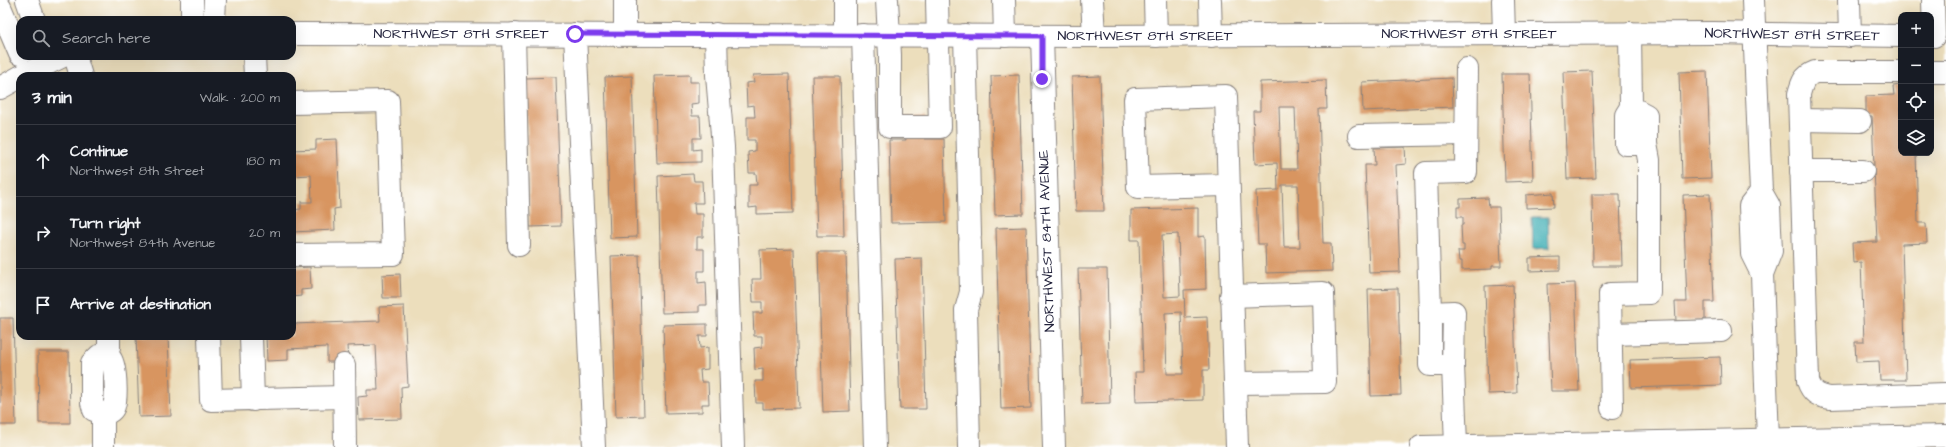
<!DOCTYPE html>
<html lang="en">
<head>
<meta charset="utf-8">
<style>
  :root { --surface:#171b24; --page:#20242c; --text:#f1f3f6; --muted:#9ea1a6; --line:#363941 }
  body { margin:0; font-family:"Architects Daughter",sans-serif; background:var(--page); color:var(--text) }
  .controls { position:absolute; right:12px; top:12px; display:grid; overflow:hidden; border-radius:8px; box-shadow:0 4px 16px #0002 }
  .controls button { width:36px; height:36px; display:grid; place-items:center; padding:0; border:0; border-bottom:1px solid var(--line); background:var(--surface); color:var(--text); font:20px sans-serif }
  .stop { position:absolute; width:12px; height:12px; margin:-9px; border:3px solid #7c3aed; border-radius:50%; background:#fff }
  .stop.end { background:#7c3aed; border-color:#fff; box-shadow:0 1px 4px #0008 }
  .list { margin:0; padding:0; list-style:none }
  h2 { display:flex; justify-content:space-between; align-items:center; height:52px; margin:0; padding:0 16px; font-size:17px }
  h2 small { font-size:13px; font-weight:400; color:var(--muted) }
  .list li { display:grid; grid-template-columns:26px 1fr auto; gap:12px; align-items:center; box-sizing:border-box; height:72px; padding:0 16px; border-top:1px solid var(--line) }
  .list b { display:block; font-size:15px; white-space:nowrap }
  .list p { margin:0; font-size:13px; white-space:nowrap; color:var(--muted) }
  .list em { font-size:13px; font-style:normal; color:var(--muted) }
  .icon { flex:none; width:22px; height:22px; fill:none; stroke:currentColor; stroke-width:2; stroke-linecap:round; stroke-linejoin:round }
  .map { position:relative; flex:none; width:1946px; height:447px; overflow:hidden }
  .search { position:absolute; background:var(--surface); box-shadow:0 4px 16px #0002; left:16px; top:16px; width:280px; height:44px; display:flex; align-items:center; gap:10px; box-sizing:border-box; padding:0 14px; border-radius:12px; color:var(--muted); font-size:15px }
  .panel { position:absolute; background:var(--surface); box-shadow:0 4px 16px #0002; left:16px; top:72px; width:280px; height:268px; border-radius:12px }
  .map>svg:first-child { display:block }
  .water { fill:#39abb1; stroke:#2e6676 }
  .building { fill:#d89561; fill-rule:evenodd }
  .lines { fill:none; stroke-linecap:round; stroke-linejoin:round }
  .minor-casing { stroke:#87807c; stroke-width:24 }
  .minor { stroke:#fff; stroke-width:22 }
  .route { stroke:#7c3aed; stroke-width:5 }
  .labels { text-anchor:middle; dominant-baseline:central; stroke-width:4; stroke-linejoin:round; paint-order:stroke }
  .street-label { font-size:14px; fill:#22223b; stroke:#fff }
</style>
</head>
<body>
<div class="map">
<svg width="1946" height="447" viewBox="0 0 1946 447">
  <rect width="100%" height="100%" fill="#fff"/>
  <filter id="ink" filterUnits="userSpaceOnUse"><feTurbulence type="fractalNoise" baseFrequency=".025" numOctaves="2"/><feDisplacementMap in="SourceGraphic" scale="8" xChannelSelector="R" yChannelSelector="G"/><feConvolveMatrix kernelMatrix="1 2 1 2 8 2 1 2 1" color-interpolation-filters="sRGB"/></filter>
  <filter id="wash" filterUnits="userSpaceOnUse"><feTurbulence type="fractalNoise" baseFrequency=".012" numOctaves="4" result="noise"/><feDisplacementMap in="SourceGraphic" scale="16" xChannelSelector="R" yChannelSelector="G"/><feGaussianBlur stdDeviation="0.9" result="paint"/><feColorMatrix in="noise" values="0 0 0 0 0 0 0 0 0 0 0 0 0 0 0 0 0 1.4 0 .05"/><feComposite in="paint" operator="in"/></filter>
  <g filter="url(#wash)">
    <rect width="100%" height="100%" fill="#ecdebc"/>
    <polygon class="water" points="1532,217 1548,217 1549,248 1533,249"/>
    <g id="blocks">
      <g class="building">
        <polygon points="1592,71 1596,178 1567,179 1563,72"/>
        <polygon points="1707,71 1711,178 1682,179 1679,72"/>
        <polygon points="789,74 793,213 757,214 757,207 749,208 749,185 757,185 756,173 749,173 748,152 755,151 755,140 747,140 747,117 755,117 754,105 747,106 746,83 754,82 753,75"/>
        <polygon points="1502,74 1530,74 1533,181 1505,182"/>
        <polygon points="690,75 690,82 699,82 699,103 691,104 692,116 700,116 701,138 693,138 693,150 701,149 701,162 657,163 654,76"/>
        <polygon points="1019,75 1023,214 995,215 991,76"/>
        <polygon points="632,76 637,237 610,238 605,77"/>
        <polygon points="812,76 840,76 844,236 817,236"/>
        <polygon points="1100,76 1104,211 1076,211 1072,77"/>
        <polygon points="556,77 561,226 530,227 526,78"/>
        <polygon points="1452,78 1453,107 1363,111 1362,82"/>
        <path d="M1326 80 1327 109H1319L1323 243H1331L1332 271 1266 273 1265 244H1258L1256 191 1278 190 1277 163 1255 164 1253 111H1260V82ZM1279 107H1295L1297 169H1281ZM1282 185H1298L1300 247H1284Z"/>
        <polygon points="1901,85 1901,153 1916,153 1918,223 1926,223 1927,243 1902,244 1906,380 1880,380 1879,361 1856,362 1855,342 1864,342 1861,262 1853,263 1852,243 1877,242 1872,116 1866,116 1866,96 1894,95 1893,86"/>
        <polygon points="925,116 925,139 944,139 946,222 891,223 889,140 906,140 905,117"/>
        <polygon points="337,139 340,208 334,209 335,230 292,232 292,210 301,209 301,202 312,202 311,175 292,176 292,150 316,149 316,140"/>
        <polygon points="1405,147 1406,164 1396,165 1400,272 1369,273 1365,165 1375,165 1374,148"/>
        <polygon points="693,174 694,181 702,181 703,203 694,203 695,214 703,214 703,237 697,237 697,249 704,249 704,271 698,271 698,283 706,282 707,305 699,305 699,312 662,313 658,176"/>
        <polygon points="1553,193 1554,207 1526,208 1526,195"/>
        <polygon points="1592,194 1620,194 1622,266 1593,266"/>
        <polygon points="1710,194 1714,302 1705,302 1705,320 1676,321 1675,302 1687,302 1683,195"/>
        <polygon points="1488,198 1489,207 1499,207 1501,266 1492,266 1492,269 1462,270 1462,261 1459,261 1458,251 1464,251 1464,245 1462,245 1461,225 1463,225 1463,217 1457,217 1457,207 1460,207 1460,199"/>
        <path d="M1198 208V237L1205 236 1206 289 1184 290 1185 318 1207 317 1209 370H1203V400L1136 402 1135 372H1143L1139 240H1131V210ZM1178 234 1180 296 1164 297 1162 235ZM1181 312 1183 374H1167L1165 313Z"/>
        <polygon points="1026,227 1031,408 1001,409 996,228"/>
        <polygon points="794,249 799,408 763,409 763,403 756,403 755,381 763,381 763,369 755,370 754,348 762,347 762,336 754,336 753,313 762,313 762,302 753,302 752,279 761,279 760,250"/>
        <polygon points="818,252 846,252 850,411 823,412"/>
        <polygon points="639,255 644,416 616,417 611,256"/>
        <polygon points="1560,257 1560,270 1529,271 1529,258"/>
        <polygon points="922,258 926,409 900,409 895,259"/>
        <polygon points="310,267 311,289 301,290 301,296 292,297 292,268"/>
        <polygon points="1078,269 1107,269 1110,403 1082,404"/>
        <polygon points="400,274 401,298 383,298 382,275"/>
        <polygon points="1575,283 1579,391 1551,391 1547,284"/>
        <polygon points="1513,285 1517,393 1488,394 1485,286"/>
        <polygon points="1398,288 1401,395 1371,396 1368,289"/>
        <polygon points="404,306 408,386 401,387 402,419 359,420 358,397 367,396 367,390 378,390 376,345 347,346 348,362 327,362 327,347 288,349 288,360 267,361 266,336 292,336 292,324 380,321 379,307"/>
        <polygon points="0,318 13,318 16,425 0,425"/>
        <polygon points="707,324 707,336 699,336 700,348 708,347 708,369 700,370 701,382 708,382 709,404 702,404 702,412 666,413 663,325"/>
        <polygon points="136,336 168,336 171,416 139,417"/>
        <polygon points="38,352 69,352 70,423 39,423"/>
        <polygon points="1720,357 1721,385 1631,388 1630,360"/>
      </g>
    </g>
  </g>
  <g filter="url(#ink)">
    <use href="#blocks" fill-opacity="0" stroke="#87807c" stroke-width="1"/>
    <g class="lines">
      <g class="minor-casing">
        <g id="minor">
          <polyline points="27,0 34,20"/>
          <polyline points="192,0 192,20"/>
          <polyline points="625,0 625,34"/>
          <polyline points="845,0 845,35"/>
          <polyline points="887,0 890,55 890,127 940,127 937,0"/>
          <polyline points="1004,0 1005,36"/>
          <polyline points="1092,0 1094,36"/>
          <polyline points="1155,0 1156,36"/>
          <polyline points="1210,0 1211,36"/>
          <polyline points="1503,0 1504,34"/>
          <polyline points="1753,0 1761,192"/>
          <polyline points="1849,0 1850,36"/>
          <polyline points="1933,0 1934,36"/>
          <polyline points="0,7 20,54"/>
          <polyline points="214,20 215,0"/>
          <polyline points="1630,33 1631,107"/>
          <polyline points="292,34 1094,36 1714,33 1901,36"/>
          <polyline points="514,34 519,245"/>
          <polyline points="575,34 594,447"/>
          <polyline points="716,34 717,75 723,147 733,447"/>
          <polyline points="863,35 875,447"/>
          <polyline points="965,35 970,235"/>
          <polyline points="1042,36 1054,447"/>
          <polyline points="75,56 81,76"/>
          <polyline points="254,56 255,76"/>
          <path d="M1901 72H1815C1804 76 1802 83 1799 94L1808 381C1812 393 1818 396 1830 398L1946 394"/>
          <polyline points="1931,72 1946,72"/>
          <polyline points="22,76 63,56"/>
          <polyline points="0,88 20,77"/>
          <polyline points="292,103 388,101 393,254 292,255"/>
          <polyline points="1800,120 1860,121"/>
          <polyline points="1359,136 1466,134"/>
          <polyline points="1801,171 1863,171"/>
          <polyline points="1228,185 1138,187 1135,99 1226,96 1237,447"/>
          <polyline points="1762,274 1752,254 1750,206 1761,192 1769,206 1771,251 1762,274 1768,440 1765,447"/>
          <polyline points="1231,296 1323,293 1325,382 1235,383"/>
          <polyline points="1430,313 1454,312 1453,365"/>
          <polyline points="1611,334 1721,331"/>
          <polyline points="209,336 211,400 344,397"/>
          <polyline points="251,336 253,400"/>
          <path d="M99 356 110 358C116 364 117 397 114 406 113 410 109 413 105 414L94 410 92 403V363Z"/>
          <polyline points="107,356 109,347 109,336"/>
          <polyline points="344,365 345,447"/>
          <polyline points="1612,408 1610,294 1649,293 1649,160 1646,144 1646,115 1631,107 1626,115 1626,144 1646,144"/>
          <polyline points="1456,446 1453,365 1430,365 1430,313 1426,173 1466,172 1467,69"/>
          <polyline points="103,447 103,414"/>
          <polyline points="969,447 966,310 971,292 970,242"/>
          <polyline points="1421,447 1946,436"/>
        </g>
      </g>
      <use href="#minor" class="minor"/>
    </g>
  </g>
  <g class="lines" filter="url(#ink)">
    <polyline class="route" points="575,34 1042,36 1042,79"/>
  </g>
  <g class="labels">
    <g class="street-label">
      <text x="461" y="34">NORTHWEST 8TH STREET</text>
      <text x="1469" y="34">NORTHWEST 8TH STREET</text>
      <text transform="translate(1792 35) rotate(1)">NORTHWEST 8TH STREET</text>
      <text x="1145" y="36">NORTHWEST 8TH STREET</text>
      <text transform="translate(1047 241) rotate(-92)">NORTHWEST 84TH AVENUE</text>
    </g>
  </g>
</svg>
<div class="controls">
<button>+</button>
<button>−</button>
<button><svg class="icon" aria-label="locate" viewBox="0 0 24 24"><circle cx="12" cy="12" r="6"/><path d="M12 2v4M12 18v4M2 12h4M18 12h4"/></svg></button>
<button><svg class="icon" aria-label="layers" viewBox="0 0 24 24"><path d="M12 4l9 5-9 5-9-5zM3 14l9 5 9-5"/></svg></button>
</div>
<div class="stop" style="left:575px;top:34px"></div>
<div class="stop end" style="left:1042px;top:79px"></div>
<div class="search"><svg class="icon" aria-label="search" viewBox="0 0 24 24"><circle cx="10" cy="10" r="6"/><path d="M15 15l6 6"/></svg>Search here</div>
<section class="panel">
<h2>3 min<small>Walk · 200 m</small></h2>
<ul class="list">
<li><svg class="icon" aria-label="ahead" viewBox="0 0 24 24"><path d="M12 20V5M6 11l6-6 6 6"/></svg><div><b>Continue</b><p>Northwest 8th Street</p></div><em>180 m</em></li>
<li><svg class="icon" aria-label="right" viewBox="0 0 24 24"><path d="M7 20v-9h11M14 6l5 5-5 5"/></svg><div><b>Turn right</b><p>Northwest 84th Avenue</p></div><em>20 m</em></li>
<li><svg class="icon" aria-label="arrive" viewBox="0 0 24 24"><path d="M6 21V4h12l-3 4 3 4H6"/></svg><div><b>Arrive at destination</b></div></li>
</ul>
</section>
</div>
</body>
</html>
